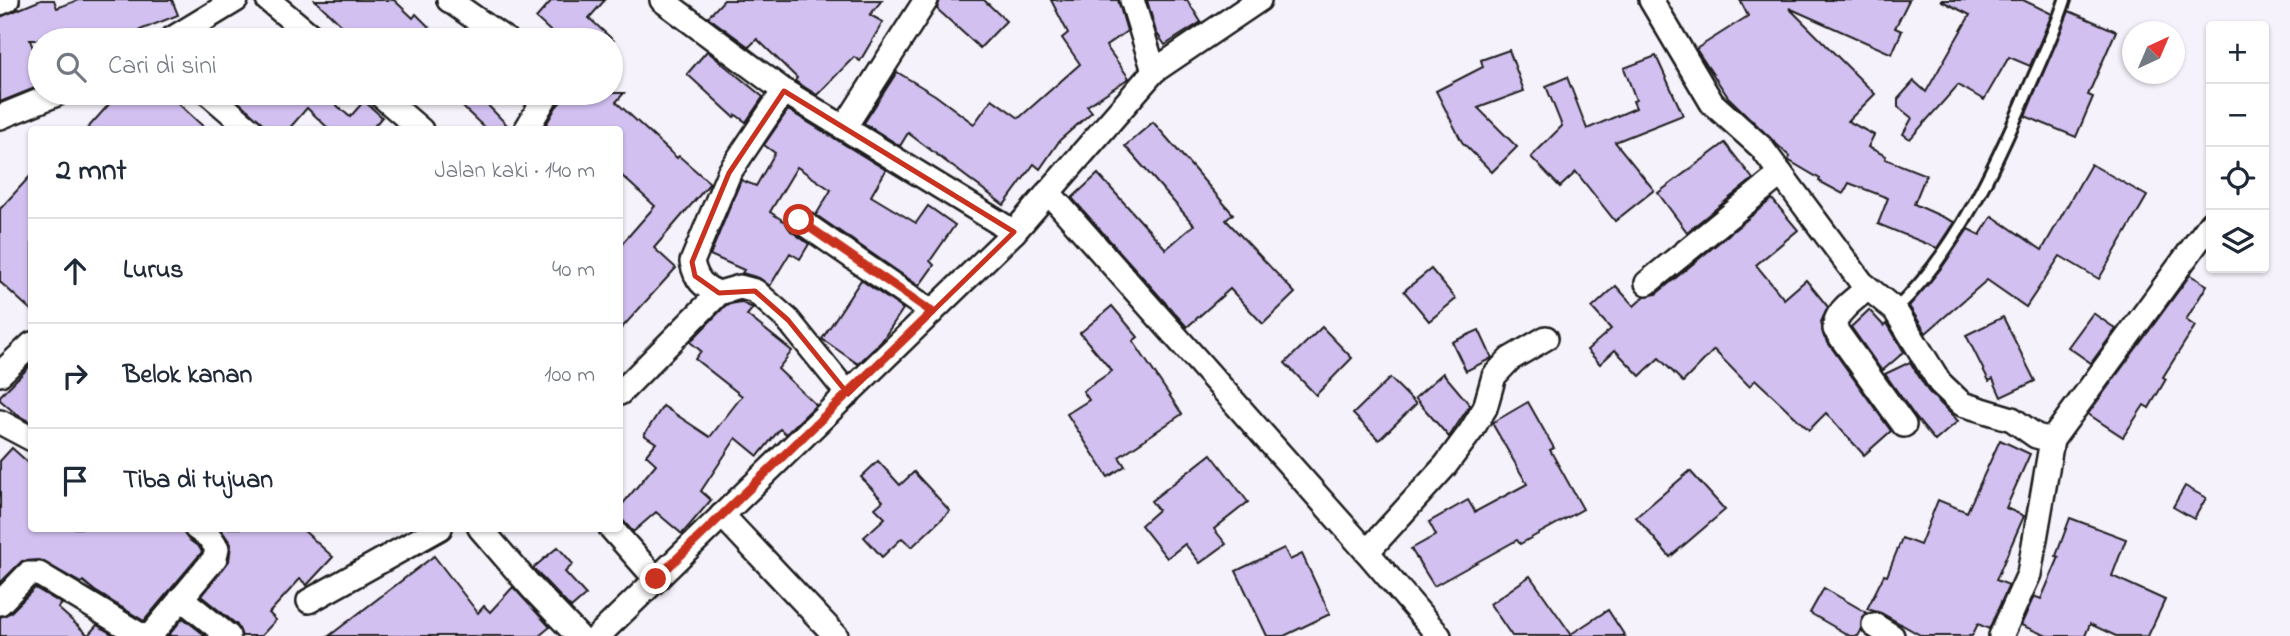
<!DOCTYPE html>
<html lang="id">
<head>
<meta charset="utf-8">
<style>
  :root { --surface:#fff; --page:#f6f6f7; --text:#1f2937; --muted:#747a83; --line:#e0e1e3 }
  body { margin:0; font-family:"Indie Flower",sans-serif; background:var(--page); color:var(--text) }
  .controls { position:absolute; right:21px; top:21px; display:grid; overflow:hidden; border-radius:7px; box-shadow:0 2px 5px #0004 }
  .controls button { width:63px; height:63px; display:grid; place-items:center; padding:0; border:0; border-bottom:2px solid var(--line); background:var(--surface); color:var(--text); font:35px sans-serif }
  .compass { position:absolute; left:2122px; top:21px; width:63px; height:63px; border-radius:50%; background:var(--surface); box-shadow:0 2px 5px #0004; rotate:44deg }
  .stop { position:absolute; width:21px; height:21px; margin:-16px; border:5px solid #c8321e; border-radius:50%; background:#fff }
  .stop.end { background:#c8321e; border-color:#fff; box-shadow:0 2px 7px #0008 }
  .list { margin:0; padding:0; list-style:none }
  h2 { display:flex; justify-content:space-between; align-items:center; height:91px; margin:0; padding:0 28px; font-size:30px }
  h2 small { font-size:23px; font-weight:400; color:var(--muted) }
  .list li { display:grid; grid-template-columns:46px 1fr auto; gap:21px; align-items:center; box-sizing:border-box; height:105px; padding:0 28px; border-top:2px solid var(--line) }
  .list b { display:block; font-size:26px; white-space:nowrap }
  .list em { font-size:23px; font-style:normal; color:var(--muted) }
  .icon { flex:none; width:38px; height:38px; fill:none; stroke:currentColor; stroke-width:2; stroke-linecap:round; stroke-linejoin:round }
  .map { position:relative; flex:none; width:2290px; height:636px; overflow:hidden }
  .search { position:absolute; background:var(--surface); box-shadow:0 2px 5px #0004; left:28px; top:28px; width:595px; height:77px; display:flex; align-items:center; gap:18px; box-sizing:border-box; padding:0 24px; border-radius:38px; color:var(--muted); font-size:26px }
  .panel { position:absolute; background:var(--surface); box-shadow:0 2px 5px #0004; left:28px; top:126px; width:595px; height:406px; border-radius:7px }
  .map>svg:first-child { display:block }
  .building { fill:#d2c0f1; stroke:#1c1c1c; stroke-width:2 }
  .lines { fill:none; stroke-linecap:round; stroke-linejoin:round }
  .lane-casing { stroke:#1c1c1c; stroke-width:16 }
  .street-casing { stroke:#1c1c1c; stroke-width:28 }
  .lane { stroke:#fff; stroke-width:10 }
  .street { stroke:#fff; stroke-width:23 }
  .route { stroke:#c8321e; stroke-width:9 }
  .marked { fill:none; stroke:#c8321e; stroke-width:5; stroke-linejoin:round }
</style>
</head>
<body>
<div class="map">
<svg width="2290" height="636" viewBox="0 0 2290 636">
  <rect width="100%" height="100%" fill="#f6f2fc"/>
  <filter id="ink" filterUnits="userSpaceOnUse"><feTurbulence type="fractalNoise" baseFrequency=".0143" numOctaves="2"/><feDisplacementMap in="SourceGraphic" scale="14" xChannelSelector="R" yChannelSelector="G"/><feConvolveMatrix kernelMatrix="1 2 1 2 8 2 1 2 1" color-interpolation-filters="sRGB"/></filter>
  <g filter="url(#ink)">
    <g class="building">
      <polygon points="41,0 54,0 57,8 78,0 172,0 178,15 130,34 133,40 30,40 40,67 40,86 0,102 0,17"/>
      <polygon points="315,0 394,0 413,18 416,14 442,40 357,40"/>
      <polygon points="552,0 605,0 589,18 613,40 560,40 536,18"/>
      <polygon points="724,0 882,0 870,15 883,22 860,61 854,57 817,95 795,81 797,78 757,39 749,47 708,17"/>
      <polygon points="940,0 984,0 1006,21 980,48 937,9"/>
      <polygon points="1051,0 1118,0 1127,31 1106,46 1129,78 1087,106 1092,112 1060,140 1040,169 1034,164 1004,205 908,133 900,146 864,123 897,72 935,95 974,124 992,99 1019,118 1080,64 1062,38 1068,33"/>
      <polygon points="1147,0 1187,0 1201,22 1165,45 1156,32"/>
      <polygon points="1740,0 1909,0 1895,28 1902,31 1892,54 1789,8 1875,94 1848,121 1874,135 1868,147 1886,156 1885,159 1926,175 1914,204 1954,222 1937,248 1878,224 1888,198 1849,183 1843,194 1819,181 1820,179 1788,160 1790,157 1728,97 1696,49 1748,16"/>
      <polygon points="1940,0 2023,0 2052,14 2030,66 2009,57 1984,100 1958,85 1910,139 1903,134 1912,118 1898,107 1898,99 1914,81 1926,92 1970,15"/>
      <polygon points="2069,11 2116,31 2088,95 2093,97 2076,137 2025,116"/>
      <polygon points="1509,50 1524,91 1478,108 1517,147 1492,172 1462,142 1436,91 1483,67 1481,60"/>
      <polygon points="707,51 763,97 746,122 736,115 734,117 687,74"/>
      <polygon points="1656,56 1683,115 1615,142 1654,190 1615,221 1576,172 1560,187 1531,157 1562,126 1546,86 1567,77 1587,129 1636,108 1633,101 1636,100 1624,68"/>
      <polygon points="119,93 167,93 207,130 86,130"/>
      <polygon points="229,93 323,93 350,117 364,101 382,117 371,130 330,130 307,108 288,130 269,130"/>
      <polygon points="448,93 476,93 512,130 487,130"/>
      <polygon points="569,93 624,93 616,102 677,158 679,156 710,183 654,248 676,268 620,330 620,246 655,206 620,174 620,130 543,130 556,107"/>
      <polygon points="788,110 886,170 871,196 916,223 928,206 955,225 930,261 934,265 919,286 816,215 831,190 797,167 770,212 785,222 791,231 809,244 800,259 790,253 770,286 759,278 742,273 744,270 710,255 741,180 756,186 775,153 764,145"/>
      <polygon points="1153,122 1233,214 1226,220 1295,293 1263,324 1230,289 1187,327 1072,198 1098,174 1166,249 1194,225 1125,146"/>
      <polygon points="1725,143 1753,179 1687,232 1658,193"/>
      <polygon points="2091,164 2147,196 2099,279 2060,256 2026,307 1987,280 1926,333 1909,306 1943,266 1968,229 1980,235 1992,216 2042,250"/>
      <polygon points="32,174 32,311 0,282 0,209"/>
      <polygon points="1772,199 1798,230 1756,265 1784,299 1806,280 1828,307 1821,322 1824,337 1891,431 1864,455 1826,413 1809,430 1756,380 1749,386 1714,350 1683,382 1659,358 1640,376 1615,350 1600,364 1587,350 1611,329 1592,308 1616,286 1634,306 1645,296 1656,294"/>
      <polygon points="1431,269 1456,299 1429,321 1404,291"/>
      <polygon points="2190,275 2207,285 2186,320 2195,326 2163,377 2166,379 2149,408 2144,405 2123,437 2088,414"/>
      <polygon points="861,280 903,309 881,342 858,364 822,339"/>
      <polygon points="740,302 753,308 747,315 792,351 778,369 816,405 786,434 780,429 758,456 736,438 701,491 711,500 682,534 656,512 633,532 620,517 620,507 656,464 646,455 656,443 644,435 663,406 710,437 742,396 695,359 701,351 690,342 726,305"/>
      <polygon points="1112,306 1138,337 1133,341 1182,414 1119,457 1125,466 1108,477 1067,414 1089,400 1083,391 1112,371 1080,333"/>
      <polygon points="1869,310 1884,326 1887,323 1904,352 1882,371 1851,327"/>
      <polygon points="2093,313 2116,329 2091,363 2068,347"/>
      <polygon points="2003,317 2035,381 2001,397 1993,379 1989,381 1966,335"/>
      <polygon points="1322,327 1352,358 1316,395 1285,363"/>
      <polygon points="1479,330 1492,358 1466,371 1452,342"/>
      <polygon points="1910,362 1928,391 1958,421 1935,441 1916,418 1885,374"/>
      <polygon points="32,364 32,423 16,414 0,400 0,396"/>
      <polygon points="1443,373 1470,405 1449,437 1415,398"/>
      <polygon points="1390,378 1416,404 1379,440 1353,414"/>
      <polygon points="1528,402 1554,448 1550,450 1583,509 1520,544 1517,540 1434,586 1411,549 1436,535 1429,522 1468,500 1475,512 1527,484 1492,423"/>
      <polygon points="2000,440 2030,454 2006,508 2024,516 1996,580 2009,585 1989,629 1978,624 1972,636 1922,636 1881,613 1867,609 1884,575 1887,576 1902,538 1920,545 1938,500 1967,512"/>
      <polygon points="12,448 32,466 32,528 182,528 188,539 199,547 202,552 144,621 95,591 83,581 81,583 40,560 22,561 0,583 0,461"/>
      <polygon points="1211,454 1248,502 1214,529 1226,544 1200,563 1185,544 1167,558 1141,525 1158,510 1151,501"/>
      <polygon points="878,461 900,485 914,472 950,511 912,547 902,538 882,557 864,537 885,518 875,508 883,501 861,477"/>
      <polygon points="1690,471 1725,510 1670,557 1636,517"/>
      <polygon points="2185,486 2206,498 2194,519 2173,507"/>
      <polygon points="2070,518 2126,539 2112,576 2165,600 2148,636 2116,636 2090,624 2085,636 2047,636 2021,625 2034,596 2041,599 2059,557 2056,556"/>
      <polygon points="220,528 301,528 333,557 307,585 300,579 269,613 276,620 261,636 242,636 237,625 201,596 229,561 231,544"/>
      <polygon points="558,547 573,564 565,572 586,595 571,608 533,568"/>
      <polygon points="1284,548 1290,560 1302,554 1330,614 1284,636 1267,636 1236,571"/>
      <polygon points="434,556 478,613 484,606 490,612 513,587 550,627 539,636 329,636"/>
      <polygon points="1530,576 1571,634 1608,610 1625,636 1512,636 1490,604"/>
      <polygon points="35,588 62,604 58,608 88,635 97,625 115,636 0,636 0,617 10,613"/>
      <polygon points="1824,588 1867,613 1862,618 1861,631 1858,636 1850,636 1810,613"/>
      <polygon points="183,618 206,636 168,636"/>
    </g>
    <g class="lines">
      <g class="lane-casing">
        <path id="lane" d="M1895 310C1957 250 1994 169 2028 90 2041 60 2055 31 2065 0"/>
      </g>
      <g class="street-casing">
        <g id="street">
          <polyline points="268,0 316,40"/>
          <polyline points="449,0 506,40"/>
          <polyline points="662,0 784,91 1014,232"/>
          <polyline points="1132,0 1154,71"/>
          <polyline points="1651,0 1712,103 1761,147 1862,283 1895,310 1940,383 1962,404 2012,419 2036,436 2052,440"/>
          <polyline points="0,3 7,0"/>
          <polyline points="170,40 236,0"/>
          <polyline points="208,93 251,130"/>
          <polyline points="378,93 421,130"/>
          <polyline points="0,117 59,93"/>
          <polyline points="844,128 926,0"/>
          <polyline points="526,130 548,93"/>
          <polyline points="1048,192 1367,552 1439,636"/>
          <polyline points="799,220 932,312"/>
          <polyline points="1647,283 1781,174"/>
          <path d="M1868 288C1857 298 1833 312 1835 329L1904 425"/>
          <path d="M719 293C702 287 696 279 692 262L729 173 784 91"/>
          <polyline points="0,374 32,344"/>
          <polyline points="620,393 719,293 740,287 755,291 788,320 848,394"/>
          <polyline points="0,422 32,439"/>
          <polyline points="722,515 836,636"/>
          <polyline points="480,528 532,588 578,636"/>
          <polyline points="611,528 656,579"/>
          <polyline points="1367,552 1445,466 1471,431 1485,408 1494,376 1510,359 1546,338"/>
          <polyline points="181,598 228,636"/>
          <polyline points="309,601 440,528"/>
          <polyline points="0,603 28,574 39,574 142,636"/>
          <polyline points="1874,625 1892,636"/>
          <polyline points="150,636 215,558 217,548 209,537 196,528"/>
          <polyline points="598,636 1014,232 1154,71 1259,0"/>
          <polyline points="2001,636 2029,574 2052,440 2211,223"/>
        </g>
      </g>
      <use href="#lane" class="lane"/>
      <use href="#street" class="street"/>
    </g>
  </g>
  <g class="lines" filter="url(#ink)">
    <polyline class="route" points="656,579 932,312 799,220"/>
  </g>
  <path class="marked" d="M784 91 1014 232 848 394 788 320 755 291 719 293 695 276 692 262 729 173Z"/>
</svg>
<div class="controls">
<button>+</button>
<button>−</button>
<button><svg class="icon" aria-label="locate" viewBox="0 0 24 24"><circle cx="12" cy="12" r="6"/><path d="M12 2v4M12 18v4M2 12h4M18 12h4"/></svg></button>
<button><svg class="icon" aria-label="layers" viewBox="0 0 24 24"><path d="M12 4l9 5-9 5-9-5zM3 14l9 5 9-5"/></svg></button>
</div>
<svg class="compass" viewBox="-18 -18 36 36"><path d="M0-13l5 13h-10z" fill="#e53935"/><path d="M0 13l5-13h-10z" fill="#747a83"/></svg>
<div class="stop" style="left:799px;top:220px"></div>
<div class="stop end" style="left:656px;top:579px"></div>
<div class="search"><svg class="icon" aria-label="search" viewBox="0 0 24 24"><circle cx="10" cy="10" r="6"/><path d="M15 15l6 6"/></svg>Cari di sini</div>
<section class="panel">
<h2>2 mnt<small>Jalan kaki · 140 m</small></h2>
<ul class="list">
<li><svg class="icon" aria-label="ahead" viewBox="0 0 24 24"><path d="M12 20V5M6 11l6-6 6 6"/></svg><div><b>Lurus</b></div><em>40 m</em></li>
<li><svg class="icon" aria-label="right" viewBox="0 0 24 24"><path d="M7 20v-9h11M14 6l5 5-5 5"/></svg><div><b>Belok kanan</b></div><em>100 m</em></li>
<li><svg class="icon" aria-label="arrive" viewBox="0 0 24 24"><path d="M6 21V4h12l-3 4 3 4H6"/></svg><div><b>Tiba di tujuan</b></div></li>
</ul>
</section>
</div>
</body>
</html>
